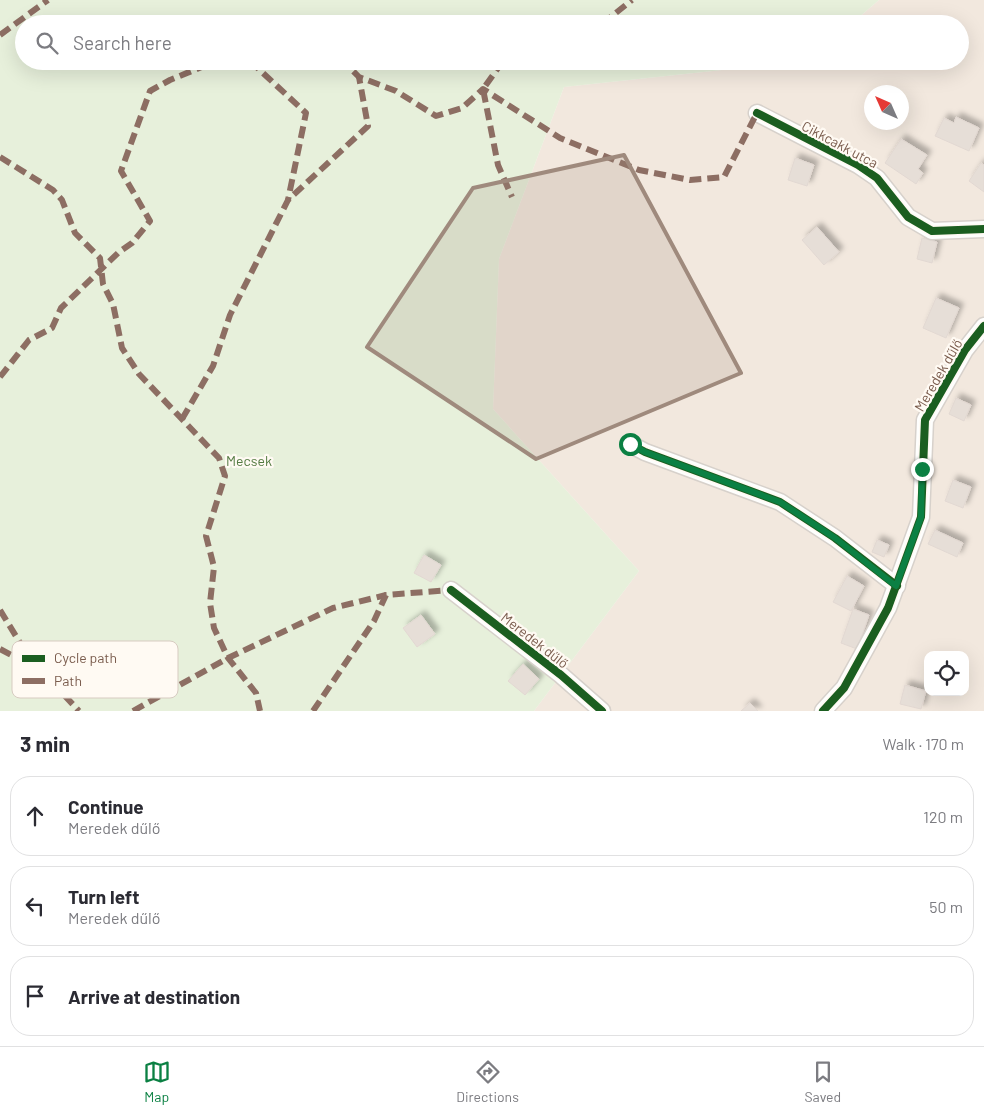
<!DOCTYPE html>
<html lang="en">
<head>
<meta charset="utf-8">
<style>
  :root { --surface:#fff; --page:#f7f7f7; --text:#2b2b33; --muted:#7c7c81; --line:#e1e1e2; --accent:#0b8043 }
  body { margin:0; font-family:Barlow,sans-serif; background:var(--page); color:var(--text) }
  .controls { position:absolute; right:15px; bottom:15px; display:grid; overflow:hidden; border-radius:10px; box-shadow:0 5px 20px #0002 }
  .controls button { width:45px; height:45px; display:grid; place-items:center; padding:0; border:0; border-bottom:1px solid var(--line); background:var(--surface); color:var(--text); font:25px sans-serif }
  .compass { position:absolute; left:864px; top:85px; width:45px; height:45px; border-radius:50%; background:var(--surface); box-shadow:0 5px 20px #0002; rotate:315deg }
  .stop { position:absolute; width:15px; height:15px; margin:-11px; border:4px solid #0b8043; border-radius:50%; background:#fff }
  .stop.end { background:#0b8043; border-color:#fff; box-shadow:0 1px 5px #0008 }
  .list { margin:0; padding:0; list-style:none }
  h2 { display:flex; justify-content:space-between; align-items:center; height:65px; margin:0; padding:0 20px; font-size:21px }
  h2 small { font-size:16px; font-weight:400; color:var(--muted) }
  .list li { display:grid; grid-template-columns:32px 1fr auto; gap:15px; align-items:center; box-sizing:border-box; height:80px; margin:0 10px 10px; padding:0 10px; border:1px solid var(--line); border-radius:20px }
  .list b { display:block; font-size:19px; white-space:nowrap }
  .list p { margin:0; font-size:16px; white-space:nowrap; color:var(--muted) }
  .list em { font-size:16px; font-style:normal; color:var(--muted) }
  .icon { flex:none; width:28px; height:28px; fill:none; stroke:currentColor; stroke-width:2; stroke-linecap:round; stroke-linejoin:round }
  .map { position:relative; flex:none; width:984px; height:711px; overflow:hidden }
  .search { position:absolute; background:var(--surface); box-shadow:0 5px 20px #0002; left:15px; right:15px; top:15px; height:55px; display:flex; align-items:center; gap:12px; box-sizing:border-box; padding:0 18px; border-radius:28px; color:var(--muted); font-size:19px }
  .sheet { height:335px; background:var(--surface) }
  nav { display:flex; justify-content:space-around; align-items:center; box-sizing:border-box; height:70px; border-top:1px solid var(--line); background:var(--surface); font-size:14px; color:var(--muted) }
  nav a { display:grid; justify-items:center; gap:2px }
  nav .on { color:var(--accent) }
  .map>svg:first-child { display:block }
  .residential { fill:#f2e8de; fill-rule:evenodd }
  .green { fill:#e7f0db }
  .building { fill:#e6ded7; stroke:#e2d8d2; filter:url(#shadow) }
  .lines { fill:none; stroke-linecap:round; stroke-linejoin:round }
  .minor-casing { stroke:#d7d1cb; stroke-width:19 }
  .minor { stroke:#fefefd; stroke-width:16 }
  .quiet { stroke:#8d6e63; stroke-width:6; stroke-dasharray:12 6; stroke-linecap:butt }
  .cycleway-casing { stroke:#fffaf3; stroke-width:11 }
  .cycleway { stroke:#1b5e20; stroke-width:8 }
  .route { stroke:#0b8043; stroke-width:6 }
  .marked { fill:#9f8a7d; fill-opacity:0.2; stroke:#9f8a7d; stroke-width:4; stroke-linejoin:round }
  .labels { text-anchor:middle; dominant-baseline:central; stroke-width:4.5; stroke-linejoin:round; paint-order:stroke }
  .street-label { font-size:14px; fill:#7a5c4d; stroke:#fffaf3 }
  .park-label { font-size:14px; fill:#537a41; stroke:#fffaf3 }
  .key { fill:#fffaf3; stroke:#d7cbc1; stroke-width:1 }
  .key-label { font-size:14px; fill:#7a5c4d }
</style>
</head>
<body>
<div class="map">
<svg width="984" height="711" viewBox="0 0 984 711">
  <defs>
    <filter id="shadow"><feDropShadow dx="4.5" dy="-4.5" stdDeviation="2.5" flood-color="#0004"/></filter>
  </defs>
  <rect width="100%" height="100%" fill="#f9f5f0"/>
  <path class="residential" d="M879 0H984V711H534L639 571 493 409 499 259 564 87 806 61H960V24H851ZM872 92H902V122H872ZM928 655H965V692H928Z"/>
  <polygon class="green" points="0,0 879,0 851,24 24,24 24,61 806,61 564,87 499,259 493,409 639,571 534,711 0,711"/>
  <g class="building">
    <polygon points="956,117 979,128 969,151 935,136 944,118 954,123"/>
    <polygon points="901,139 927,155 918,169 923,173 916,184 885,163"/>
    <polygon points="795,158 814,165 807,186 788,180"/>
    <polygon points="981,163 984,165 984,192 969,181"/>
    <polygon points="817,227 839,252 824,265 802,240"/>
    <polygon points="922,238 937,242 932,263 917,259"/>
    <polygon points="936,298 959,308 946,338 923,328"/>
    <polygon points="956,398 971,405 964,421 949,414"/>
    <polygon points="953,480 971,487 963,508 945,501"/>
    <polygon points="935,530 963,543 957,557 928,544"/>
    <polygon points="877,540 889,545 884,557 872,552"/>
    <polygon points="424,555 441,565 431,582 414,573"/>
    <polygon points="847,576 864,586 851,611 833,602"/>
    <polygon points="853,609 869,615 857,649 841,643"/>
    <polygon points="421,615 435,634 417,647 403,628"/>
    <polygon points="523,664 539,679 525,695 508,681"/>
    <polygon points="905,685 926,691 921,709 900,704"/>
    <polygon points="750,703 758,711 741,711"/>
  </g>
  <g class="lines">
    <g class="minor-casing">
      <g id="minor">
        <polyline points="757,113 858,165 877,178 908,217 932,231 984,229"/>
        <polyline points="630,444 645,452 780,502 835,538 897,586"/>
        <polyline points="451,590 561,675 602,711"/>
        <polyline points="823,711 844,688 888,608 921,517 925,420 965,350 984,326"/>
      </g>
    </g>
    <use href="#minor" class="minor"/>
    <g class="quiet">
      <polyline points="602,24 632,0"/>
      <polyline points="0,35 48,0"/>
      <polyline points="250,61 306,113 288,200"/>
      <polyline points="339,61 347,65 359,77 396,91 436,116 462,108 483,89 560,138 639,170 690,180 724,177 757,113"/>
      <polyline points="503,61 483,89 498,165 512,197"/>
      <polyline points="0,157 53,190 62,200 75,233 100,258 103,284 113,304 122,348 139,374 219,458 225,476 206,536 214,567 210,603 214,628 228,658 256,693 260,711"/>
      <polyline points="0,377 29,340 52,328 61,308 119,252 132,243 150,221 121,171 150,91 170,80 216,61"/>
      <polyline points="182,419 213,366 230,315 288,200 368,126 359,77"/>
      <polyline points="0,610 36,669 51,681 79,711"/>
      <polyline points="0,649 35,668"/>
      <polyline points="133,711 228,658 333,608 386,595"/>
      <polyline points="313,711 374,621 386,595 451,590"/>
    </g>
    <g class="cycleway-casing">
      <g id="cycleway">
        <polyline points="757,113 858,165 877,178 908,217 932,231 984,229"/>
        <polyline points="630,444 645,452 780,502 835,538 897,586"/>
        <polyline points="451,590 561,675 602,711"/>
        <polyline points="823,711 844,688 888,608 921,517 925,420 965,350 984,326"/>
      </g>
    </g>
    <use href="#cycleway" class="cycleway"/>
  </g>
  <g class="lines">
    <polyline class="route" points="630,444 645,452 780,502 835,538 896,586 921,517 922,469"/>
  </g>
  <path class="marked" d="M624 155 741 373 536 459 367 347 473 188Z"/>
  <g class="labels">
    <g class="street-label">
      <text transform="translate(840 144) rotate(28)">Cikkcakk utca</text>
      <text transform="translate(938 375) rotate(-60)">Meredek dűlő</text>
      <text transform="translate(535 640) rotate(38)">Meredek dűlő</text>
    </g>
    <g class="park-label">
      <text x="249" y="460">Mecsek</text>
    </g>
  </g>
  <rect x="12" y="641" width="166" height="57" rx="8" class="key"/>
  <rect x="22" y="655" width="23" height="7" fill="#1b5e20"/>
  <rect x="22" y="678" width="23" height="6" fill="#8d6e63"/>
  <g class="key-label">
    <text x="54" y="663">Cycle path</text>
    <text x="54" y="686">Path</text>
  </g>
</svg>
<div class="controls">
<button><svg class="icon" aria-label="locate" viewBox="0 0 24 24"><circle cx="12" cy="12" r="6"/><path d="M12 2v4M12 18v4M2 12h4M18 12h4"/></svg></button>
</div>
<svg class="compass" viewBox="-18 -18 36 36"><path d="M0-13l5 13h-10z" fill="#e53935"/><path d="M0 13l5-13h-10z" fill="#7c7c81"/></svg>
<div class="stop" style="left:630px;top:444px"></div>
<div class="stop end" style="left:922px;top:469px"></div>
<div class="search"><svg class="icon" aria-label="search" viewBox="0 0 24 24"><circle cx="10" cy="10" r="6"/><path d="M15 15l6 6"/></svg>Search here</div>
</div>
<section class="sheet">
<h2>3 min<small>Walk · 170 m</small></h2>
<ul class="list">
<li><svg class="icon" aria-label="ahead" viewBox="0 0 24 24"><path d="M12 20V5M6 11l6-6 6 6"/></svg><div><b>Continue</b><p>Meredek dűlő</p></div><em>120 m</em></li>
<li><svg class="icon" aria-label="left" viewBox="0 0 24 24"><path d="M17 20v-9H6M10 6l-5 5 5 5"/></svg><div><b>Turn left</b><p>Meredek dűlő</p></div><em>50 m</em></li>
<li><svg class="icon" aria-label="arrive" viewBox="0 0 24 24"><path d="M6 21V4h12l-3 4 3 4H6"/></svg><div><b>Arrive at destination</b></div></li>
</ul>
</section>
<nav>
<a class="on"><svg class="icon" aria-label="map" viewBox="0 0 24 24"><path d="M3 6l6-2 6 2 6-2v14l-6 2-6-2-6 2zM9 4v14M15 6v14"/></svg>Map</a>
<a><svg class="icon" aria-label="directions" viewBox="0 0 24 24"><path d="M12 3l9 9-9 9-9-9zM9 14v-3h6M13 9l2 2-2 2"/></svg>Directions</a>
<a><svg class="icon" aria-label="saved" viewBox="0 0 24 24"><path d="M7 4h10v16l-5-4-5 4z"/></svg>Saved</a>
</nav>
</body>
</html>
